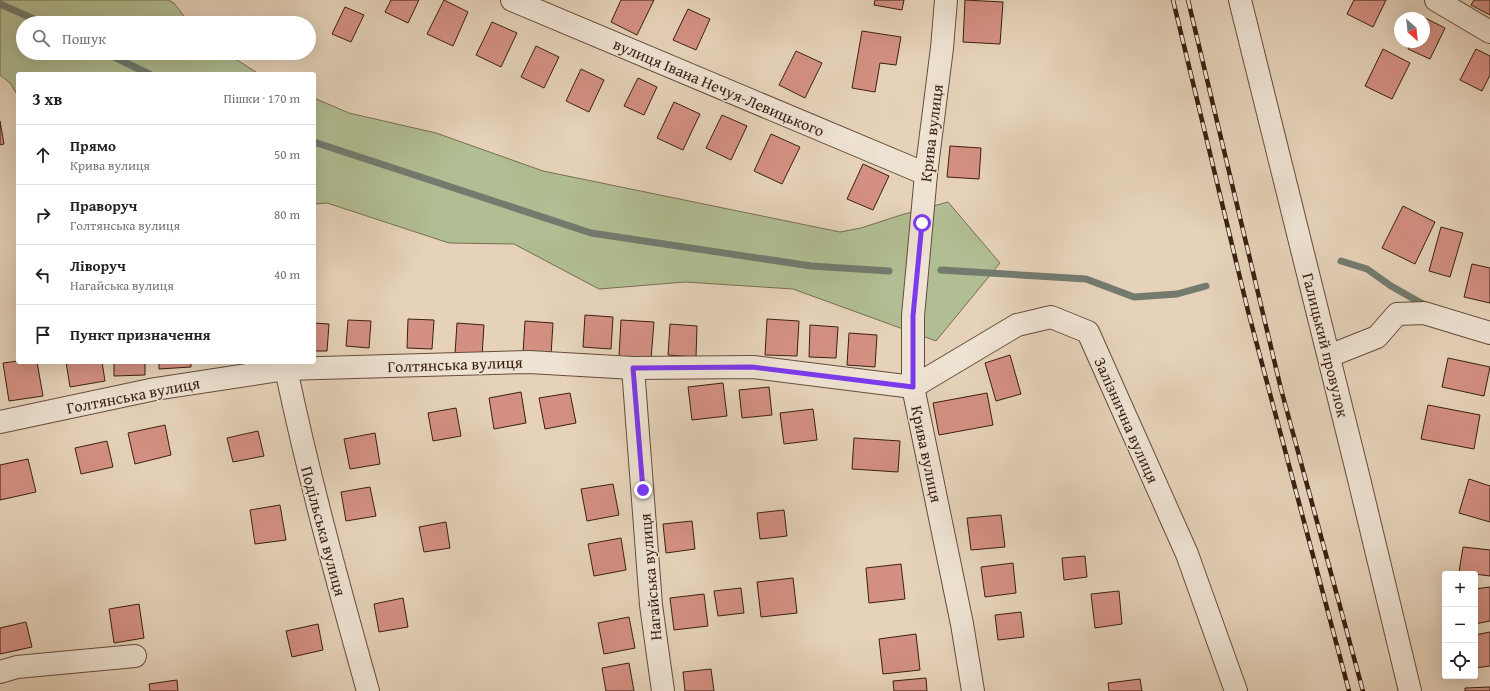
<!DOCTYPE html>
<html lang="uk">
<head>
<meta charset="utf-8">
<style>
  :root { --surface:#fff; --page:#f6f6f6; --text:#202124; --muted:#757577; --line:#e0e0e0 }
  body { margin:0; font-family:"Gentium Book Plus",serif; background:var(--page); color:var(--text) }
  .controls { position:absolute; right:12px; bottom:12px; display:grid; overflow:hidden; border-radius:4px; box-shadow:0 4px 16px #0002 }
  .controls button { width:36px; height:36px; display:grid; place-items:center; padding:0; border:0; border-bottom:1px solid var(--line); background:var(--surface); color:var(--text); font:20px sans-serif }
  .compass { position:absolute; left:1394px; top:12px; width:36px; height:36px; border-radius:50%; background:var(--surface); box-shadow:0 4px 16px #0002; rotate:153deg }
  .stop { position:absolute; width:12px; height:12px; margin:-9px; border:3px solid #7c3aed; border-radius:50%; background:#fff }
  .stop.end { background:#7c3aed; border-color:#fff; box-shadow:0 1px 4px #0008 }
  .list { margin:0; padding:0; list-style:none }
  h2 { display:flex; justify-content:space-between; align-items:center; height:52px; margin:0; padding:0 16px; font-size:17px }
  h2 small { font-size:13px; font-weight:400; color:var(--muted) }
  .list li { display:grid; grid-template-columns:26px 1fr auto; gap:12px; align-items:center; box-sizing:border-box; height:60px; padding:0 16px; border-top:1px solid var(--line) }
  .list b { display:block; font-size:15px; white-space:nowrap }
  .list p { margin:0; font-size:13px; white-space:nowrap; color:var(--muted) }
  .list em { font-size:13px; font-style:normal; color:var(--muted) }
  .icon { flex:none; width:22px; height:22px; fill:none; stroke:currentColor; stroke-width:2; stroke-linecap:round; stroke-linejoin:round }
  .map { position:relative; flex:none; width:1490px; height:691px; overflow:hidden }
  .search { position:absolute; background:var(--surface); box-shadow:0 4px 16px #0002; left:16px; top:16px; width:300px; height:44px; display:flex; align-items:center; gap:10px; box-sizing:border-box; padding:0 14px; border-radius:22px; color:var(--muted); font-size:15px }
  .panel { position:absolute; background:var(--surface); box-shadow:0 4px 16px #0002; left:16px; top:72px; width:300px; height:292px; border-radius:4px }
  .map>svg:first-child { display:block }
  .green { fill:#b1bd92; stroke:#766e51 }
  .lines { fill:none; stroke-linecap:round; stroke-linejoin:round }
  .stream { stroke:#727b6e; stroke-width:7 }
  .building { fill:#d39082; stroke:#3b1f10 }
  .minor-casing { stroke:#664c3a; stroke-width:24 }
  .minor { stroke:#eee2d2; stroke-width:22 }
  .rail-casing { stroke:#3b1f10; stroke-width:4.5 }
  .rail { stroke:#eee2d2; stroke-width:3; stroke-dasharray:9; stroke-linecap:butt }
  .route { stroke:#7c3aed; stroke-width:5 }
  .labels { text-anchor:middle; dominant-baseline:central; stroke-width:3; stroke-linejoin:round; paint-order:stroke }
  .street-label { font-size:16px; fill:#3b1f10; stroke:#eee2d2 }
</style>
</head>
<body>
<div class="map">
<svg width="1490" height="691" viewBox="0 0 1490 691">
  <rect width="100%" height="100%" fill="#e5d2b9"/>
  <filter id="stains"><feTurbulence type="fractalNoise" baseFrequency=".005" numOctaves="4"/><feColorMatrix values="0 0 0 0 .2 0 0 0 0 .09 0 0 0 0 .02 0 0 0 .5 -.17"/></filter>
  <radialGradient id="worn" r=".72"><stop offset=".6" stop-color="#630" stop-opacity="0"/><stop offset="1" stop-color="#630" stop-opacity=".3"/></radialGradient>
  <g class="green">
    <polygon points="0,0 168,0 174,3 189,23 23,23 23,53 226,53 259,74 18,74 18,96 10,83 0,75"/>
    <polygon points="314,98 349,113 436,133 543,171 840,232 861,228 901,215 948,202 1000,263 936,341 793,289 685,282 599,289 514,244 449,243 327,203 314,204"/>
  </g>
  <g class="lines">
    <g class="stream">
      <polyline points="0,4 43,23"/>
      <polyline points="106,53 149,74"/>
      <polyline points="314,142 591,233 811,266 889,271"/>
      <polyline points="1341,261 1367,269 1391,286 1421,303 1427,306"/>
      <polyline points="941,270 1086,279 1134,297 1177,294 1206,286"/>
    </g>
  </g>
  <g class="building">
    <polygon points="391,0 419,0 408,23 385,12"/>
    <polygon points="444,0 468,12 453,46 427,34"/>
    <polygon points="621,0 654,0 637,35 611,22"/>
    <polygon points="875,0 904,0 902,10 874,5"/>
    <polygon points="965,0 1003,2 1000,44 963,42"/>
    <polygon points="1354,0 1386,0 1373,27 1347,14"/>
    <polygon points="1474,0 1490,0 1490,15 1471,5"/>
    <polygon points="345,7 364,15 351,42 332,34"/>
    <polygon points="688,9 710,19 696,50 673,40"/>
    <polygon points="1423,17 1445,28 1430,59 1408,49 1411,42 1424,42"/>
    <polygon points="492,22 517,33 501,67 476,55"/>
    <polygon points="862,31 901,37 896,65 880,63 875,92 852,88"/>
    <polygon points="536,46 559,57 544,88 521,77"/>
    <polygon points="1383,49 1410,63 1392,99 1365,86"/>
    <polygon points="1476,49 1490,56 1490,75 1482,91 1460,80"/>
    <polygon points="796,51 822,63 805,98 779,85"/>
    <polygon points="581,69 604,80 589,112 566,101"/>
    <polygon points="638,78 657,87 644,115 624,106"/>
    <polygon points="674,102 700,114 683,150 657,138"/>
    <polygon points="722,115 747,126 731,160 706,148"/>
    <polygon points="0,121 4,144 0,145"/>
    <polygon points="771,134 800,147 782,184 754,171"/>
    <polygon points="950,146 981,148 979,179 947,177"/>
    <polygon points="863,164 889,176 873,210 847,199"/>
    <polygon points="1403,206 1435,222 1415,264 1382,248"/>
    <polygon points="1441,227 1463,233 1450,277 1429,271"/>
    <polygon points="1472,264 1490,268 1490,303 1464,297"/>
    <polygon points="585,315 613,317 611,349 583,347"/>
    <polygon points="408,319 434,320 432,349 407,348"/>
    <polygon points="767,319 799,321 797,356 765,355"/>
    <polygon points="348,320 371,321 369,348 346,346"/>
    <polygon points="621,320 654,322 651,359 619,357"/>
    <polygon points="525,321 553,323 551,355 523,353"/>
    <polygon points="314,323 329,324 327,351 314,351"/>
    <polygon points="457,323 484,325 482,356 455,354"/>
    <polygon points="670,324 697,326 696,357 668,355"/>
    <polygon points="810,325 838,327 836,358 809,357"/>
    <polygon points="849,333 877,335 875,367 847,365"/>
    <polygon points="1010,355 1021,394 996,401 985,363"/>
    <polygon points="1448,358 1490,367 1484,396 1442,387"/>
    <polygon points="18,361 18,362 37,362 43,396 9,401 3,363"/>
    <polygon points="66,362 102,362 105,381 70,387"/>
    <polygon points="114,362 145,362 145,375 114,376"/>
    <polygon points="159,362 191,362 191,367 159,369"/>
    <polygon points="723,383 727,416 692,420 688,387"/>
    <polygon points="769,387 772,415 742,418 739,390"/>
    <polygon points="521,392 526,423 494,429 489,398"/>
    <polygon points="570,393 576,423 545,429 539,398"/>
    <polygon points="987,393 993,425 939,435 933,403"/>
    <polygon points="1428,405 1480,415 1474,449 1421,439"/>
    <polygon points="456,408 461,436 433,441 428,413"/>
    <polygon points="813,409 817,440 784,444 780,413"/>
    <polygon points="165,425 171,455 135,464 128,433"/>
    <polygon points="258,431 264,456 233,462 227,438"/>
    <polygon points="375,433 380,464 350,469 344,439"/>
    <polygon points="854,438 900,441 898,472 852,469"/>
    <polygon points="107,441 113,467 81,474 75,448"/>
    <polygon points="28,459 36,492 0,500 0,465"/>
    <polygon points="1469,479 1490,486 1490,522 1459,513"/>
    <polygon points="613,484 619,515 587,521 581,489"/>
    <polygon points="370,487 376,516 346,521 341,492"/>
    <polygon points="280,505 286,540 255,544 250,510"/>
    <polygon points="784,510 787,536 760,539 757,513"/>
    <polygon points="1001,515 1005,547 971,550 967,518"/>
    <polygon points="692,521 695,549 666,553 663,524"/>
    <polygon points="446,522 450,548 424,552 419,527"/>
    <polygon points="621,538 626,570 594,576 588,544"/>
    <polygon points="1463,547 1490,550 1490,576 1459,572"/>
    <polygon points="1085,556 1087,577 1064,580 1062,558"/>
    <polygon points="1013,563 1016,593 985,597 981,567"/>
    <polygon points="901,564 905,599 869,603 866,568"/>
    <polygon points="793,578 797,613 761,617 757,582"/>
    <polygon points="1490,587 1490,621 1475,624 1475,589"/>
    <polygon points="741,588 744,613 718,616 714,591"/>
    <polygon points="1119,591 1122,624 1095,628 1091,594"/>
    <polygon points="704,594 708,626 674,630 670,598"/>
    <polygon points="403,598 408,627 379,632 374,604"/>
    <polygon points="139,604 144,638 114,643 109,609"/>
    <polygon points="1021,612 1024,637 998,640 995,615"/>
    <polygon points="629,617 635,648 604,654 598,623"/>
    <polygon points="26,622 32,647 0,654 0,628"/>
    <polygon points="318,624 323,650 292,657 286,631"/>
    <polygon points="1490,632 1490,666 1475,668 1475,635"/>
    <polygon points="916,634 920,670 883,674 879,639"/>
    <polygon points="629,663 634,691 606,691 602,668"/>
    <polygon points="711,669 714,691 685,691 683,672"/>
    <polygon points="926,678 927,691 894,691 893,681"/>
    <polygon points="1140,679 1142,691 1109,691 1108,683"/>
    <polygon points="177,680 178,691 150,691 149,684"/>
    <polygon points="1490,687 1490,691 1465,691 1465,688"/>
  </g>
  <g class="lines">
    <g class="minor-casing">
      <g id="minor">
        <polyline points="512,0 926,174"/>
        <polyline points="946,0 942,48 926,174 913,316 913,387 962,624 973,691"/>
        <polyline points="1240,0 1359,479 1410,691"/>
        <polyline points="1436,0 1490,32"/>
        <polyline points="1329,356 1377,337 1397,314 1424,313 1490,333"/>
        <polyline points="633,368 651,605 663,691"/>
        <path d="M286 369C309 478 338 584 368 691"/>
        <polyline points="0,422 155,389 286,369 529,362 633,368 753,367 913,387 1017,325 1051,317 1088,332 1187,554 1236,691"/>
        <polyline points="0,672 17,667 135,656"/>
      </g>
    </g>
    <use href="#minor" class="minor"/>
    <g class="rail-casing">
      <g id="rail">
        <polyline points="1173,0 1248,311 1349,691"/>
        <polyline points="1188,0 1281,389 1363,691"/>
      </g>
    </g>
    <use href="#rail" class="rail"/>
  </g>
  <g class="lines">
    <polyline class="route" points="643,490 633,368 752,367 913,387 913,316 922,223"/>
  </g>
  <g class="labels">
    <g class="street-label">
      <text transform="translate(719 87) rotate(23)">вулиця Івана Нечуя-Левицького</text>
      <text transform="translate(931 133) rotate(-83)">Крива вулиця</text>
      <text transform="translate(1326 345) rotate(76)">Галицький провулок</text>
      <text transform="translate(455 364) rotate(-2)">Голтянська вулиця</text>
      <text transform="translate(133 395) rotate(-11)">Голтянська вулиця</text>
      <text transform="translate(1127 420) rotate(66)">Залізнична вулиця</text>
      <text transform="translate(927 454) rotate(78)">Крива вулиця</text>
      <text transform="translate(324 531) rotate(75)">Подільська вулиця</text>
      <text transform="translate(650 577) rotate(-95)">Нагайська вулиця</text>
    </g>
  </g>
  <rect width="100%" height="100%" filter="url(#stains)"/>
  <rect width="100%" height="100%" fill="url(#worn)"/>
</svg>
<div class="controls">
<button>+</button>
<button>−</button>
<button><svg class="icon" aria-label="locate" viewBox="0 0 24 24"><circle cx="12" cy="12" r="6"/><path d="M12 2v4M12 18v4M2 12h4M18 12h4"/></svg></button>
</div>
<svg class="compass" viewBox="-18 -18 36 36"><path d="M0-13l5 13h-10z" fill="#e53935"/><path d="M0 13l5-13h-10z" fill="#757577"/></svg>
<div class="stop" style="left:922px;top:223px"></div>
<div class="stop end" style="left:643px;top:490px"></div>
<div class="search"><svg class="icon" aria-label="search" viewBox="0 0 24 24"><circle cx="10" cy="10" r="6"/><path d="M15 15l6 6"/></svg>Пошук</div>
<section class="panel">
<h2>3 хв<small>Пішки · 170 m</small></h2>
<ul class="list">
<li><svg class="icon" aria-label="ahead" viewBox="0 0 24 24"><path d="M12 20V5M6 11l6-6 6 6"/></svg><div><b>Прямо</b><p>Крива вулиця</p></div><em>50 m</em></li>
<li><svg class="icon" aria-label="right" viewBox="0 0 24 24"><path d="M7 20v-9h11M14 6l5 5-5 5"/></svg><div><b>Праворуч</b><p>Голтянська вулиця</p></div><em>80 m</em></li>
<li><svg class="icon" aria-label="left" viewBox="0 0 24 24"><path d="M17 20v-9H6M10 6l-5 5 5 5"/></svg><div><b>Ліворуч</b><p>Нагайська вулиця</p></div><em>40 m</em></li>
<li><svg class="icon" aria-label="arrive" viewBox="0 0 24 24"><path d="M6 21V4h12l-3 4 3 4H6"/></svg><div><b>Пункт призначення</b></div></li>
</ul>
</section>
</div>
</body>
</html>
